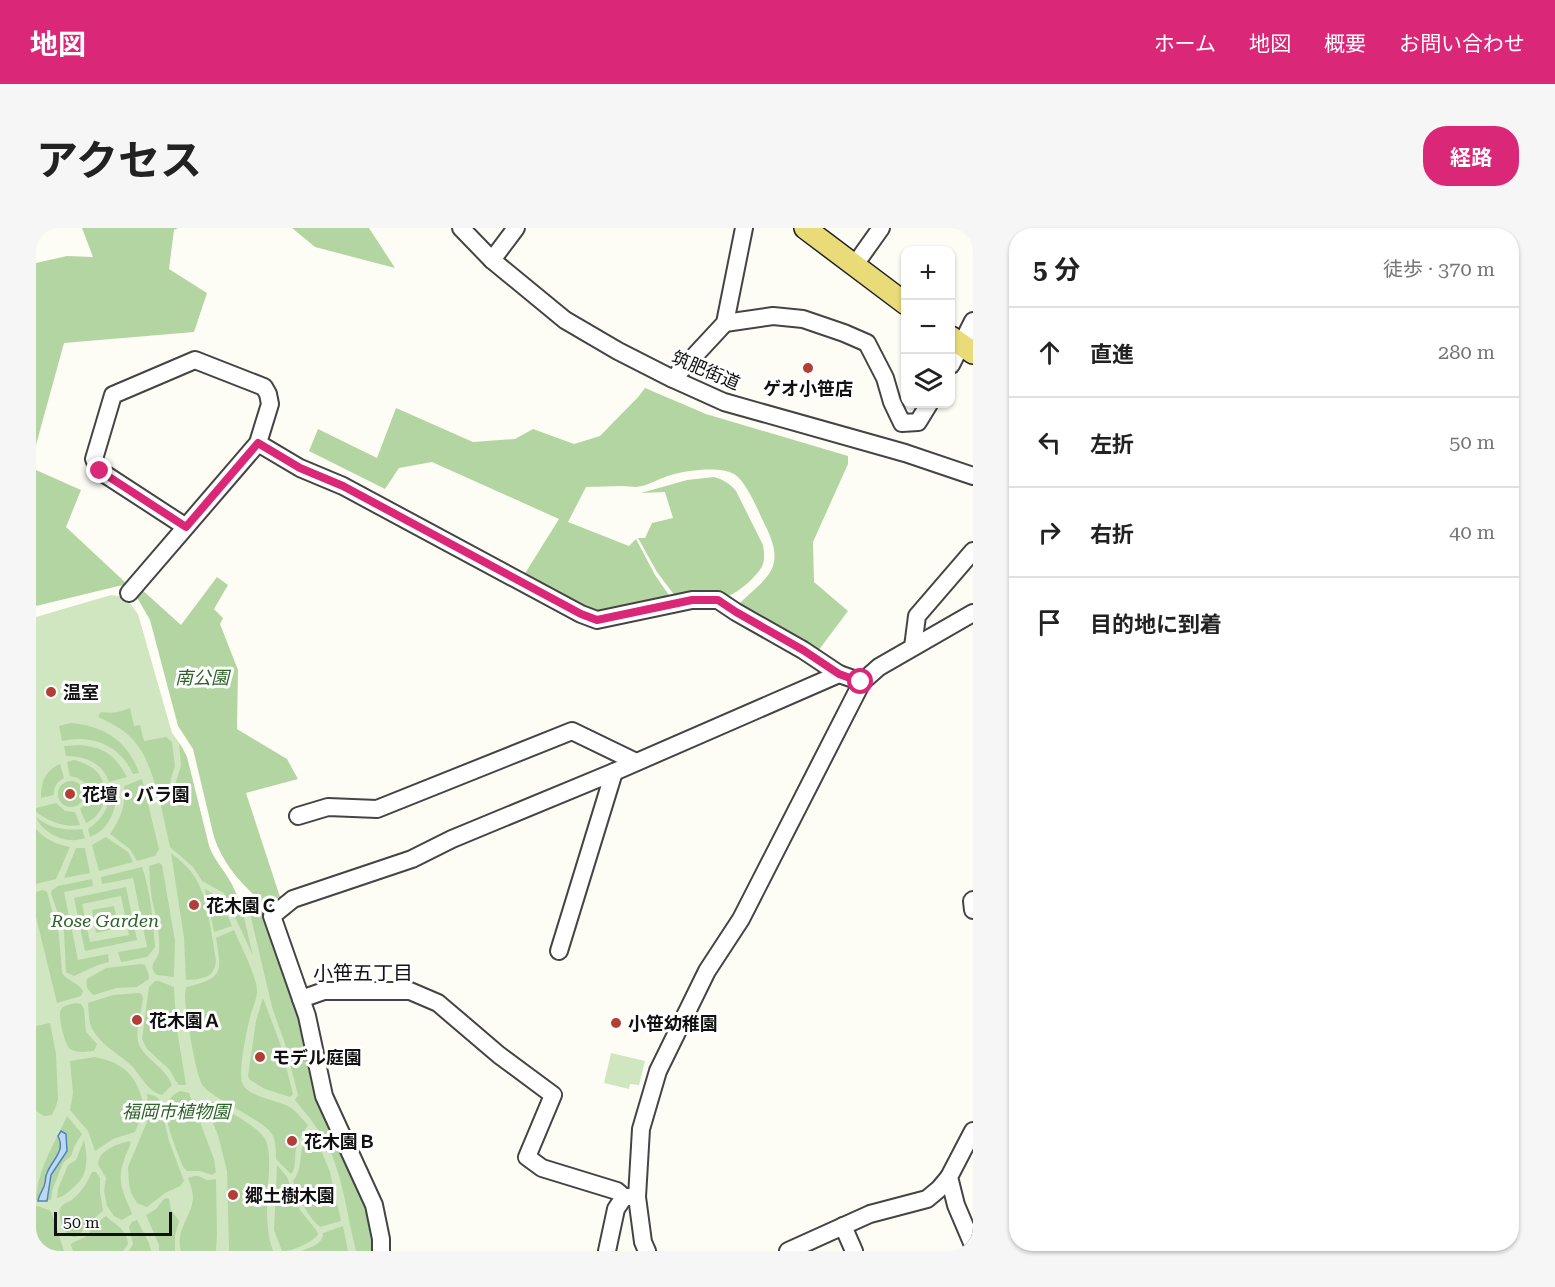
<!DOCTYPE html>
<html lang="ja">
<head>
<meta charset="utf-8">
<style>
  :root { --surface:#fff; --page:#f6f6f6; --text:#222; --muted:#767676; --line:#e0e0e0; --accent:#db2777 }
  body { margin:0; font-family:"Roboto Serif","Noto Sans JP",serif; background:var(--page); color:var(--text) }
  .controls { position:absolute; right:18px; top:18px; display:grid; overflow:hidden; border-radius:12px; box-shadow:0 2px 4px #0004 }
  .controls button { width:54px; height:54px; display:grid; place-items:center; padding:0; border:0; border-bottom:2px solid var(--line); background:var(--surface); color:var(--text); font:30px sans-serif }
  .scale { position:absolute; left:18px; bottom:15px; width:118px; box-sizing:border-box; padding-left:6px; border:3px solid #111; border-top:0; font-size:16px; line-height:21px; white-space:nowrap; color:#111; -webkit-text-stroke:4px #fff; paint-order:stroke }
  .stop { position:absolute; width:18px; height:18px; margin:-14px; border:4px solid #db2777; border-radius:50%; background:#fff }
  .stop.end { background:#db2777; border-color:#fff; box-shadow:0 2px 6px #0008 }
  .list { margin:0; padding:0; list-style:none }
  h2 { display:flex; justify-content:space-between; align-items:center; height:78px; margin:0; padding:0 24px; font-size:26px }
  h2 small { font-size:20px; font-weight:400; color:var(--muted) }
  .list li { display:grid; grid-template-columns:39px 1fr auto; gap:18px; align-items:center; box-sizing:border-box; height:90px; padding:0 24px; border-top:2px solid var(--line) }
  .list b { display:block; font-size:22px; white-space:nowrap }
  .list em { font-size:20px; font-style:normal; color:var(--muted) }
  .icon { flex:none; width:33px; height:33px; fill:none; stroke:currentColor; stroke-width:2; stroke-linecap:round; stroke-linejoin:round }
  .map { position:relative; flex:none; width:937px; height:1023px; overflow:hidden; border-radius:24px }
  header { display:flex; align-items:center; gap:36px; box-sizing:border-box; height:84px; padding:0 30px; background:var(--accent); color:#fff }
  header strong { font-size:28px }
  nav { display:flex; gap:33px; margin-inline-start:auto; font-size:21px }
  .intro { display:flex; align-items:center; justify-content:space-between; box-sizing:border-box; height:144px; padding:0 36px }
  h1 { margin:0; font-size:42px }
  .button { padding:15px 27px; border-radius:24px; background:var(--accent); color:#fff; font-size:21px; font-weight:700 }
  main { display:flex; gap:36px; padding:0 36px }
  aside { flex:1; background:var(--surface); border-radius:24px; box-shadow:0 2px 4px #0004 }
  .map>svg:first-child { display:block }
  .green { fill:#d0e6c1 }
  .forest { fill:#b3d5a2; fill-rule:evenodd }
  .water { fill:#bfd8f0; stroke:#4d85c0; stroke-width:1.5 }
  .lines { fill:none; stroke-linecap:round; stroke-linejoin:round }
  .minor-casing { stroke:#444; stroke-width:20 }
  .major-casing { stroke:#222; stroke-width:24 }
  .minor { stroke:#fff; stroke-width:16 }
  .major { stroke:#eadb79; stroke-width:21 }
  .route { stroke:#db2777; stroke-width:8 }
  .poi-dot { fill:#b33e36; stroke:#fff; stroke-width:2 }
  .labels { text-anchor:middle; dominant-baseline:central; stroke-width:6; stroke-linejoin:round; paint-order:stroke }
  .street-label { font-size:18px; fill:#111; stroke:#fff }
  .poi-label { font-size:18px; font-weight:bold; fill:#111; stroke:#fff; text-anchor:start }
  .park-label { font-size:18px; font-style:italic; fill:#2c6327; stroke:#fff }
  .neighbourhood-label { font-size:20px; fill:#111; stroke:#fff }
</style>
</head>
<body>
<header>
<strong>地図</strong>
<nav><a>ホーム</a><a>地図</a><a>概要</a><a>お問い合わせ</a></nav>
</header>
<div class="intro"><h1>アクセス</h1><a class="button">経路</a></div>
<main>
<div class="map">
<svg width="937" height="1023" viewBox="0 0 937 1023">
  <rect width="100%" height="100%" fill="#fefdf5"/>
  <g class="green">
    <polygon points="75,367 89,369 102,386 136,505 147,520 151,529 173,618 176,626 196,656 203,675 219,676 229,686 246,744 257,773 270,800 280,859 278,866 313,935 338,1023 0,1023 0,389"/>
    <polygon points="575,825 609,833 603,857 594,856 593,861 568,855"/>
  </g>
  <g class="forest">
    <polygon points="46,0 142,0 138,2 133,41 171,65 158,104 28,115 0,217 0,35 31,28 57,29"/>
    <polygon points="256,0 333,0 359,40 279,19"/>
    <path d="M609 160 670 186 812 228V236L777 314 778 354 812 383 782 423 702 377C732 348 751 341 729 297 722 283 711 254 698 246 685 238 650 242 635 247 624 250 612 258 600 259 596 259 591 258 586 258 574 258 562 259 550 259L532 294 593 318 600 311 619 347 635 370 573 382 557 383 488 347 523 291 396 234 363 240 349 261 273 223 282 201 341 230 360 180 437 214 479 211 497 201 538 216 564 208 603 168Z"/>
    <polygon points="0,242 45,262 30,299 91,356 0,378"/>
    <path d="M678 249C686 251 695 256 700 263L727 317C728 324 729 329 727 336 724 346 702 365 692 368 685 371 649 368 639 368L621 344 602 310H609L616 295 637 290 629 264 605 265 651 252Z"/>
    <path d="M181 349 192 357 178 381 187 390 184 396 202 442 201 501 251 531 262 551 210 565 244 669 237 672 232 680C227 675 223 673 219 668 201 651 186 633 178 609L157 521 142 498 114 392 99 366 104 360 145 397Z"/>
    <path d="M94 480 98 498 104 497 108 513 130 509 136 514 139 538 132 561 122 565C109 524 103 507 62 489L65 484C76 486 84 484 94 480Z"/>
    <path d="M35 495C68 498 92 513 103 545L97 546C84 517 56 506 26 513L23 498Z"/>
    <path d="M143 515 151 529 173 618C178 632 188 642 195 655 207 675 211 705 217 728L188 665 166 653 157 639 134 619 123 569 137 564 145 537Z"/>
    <path d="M42 517C68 519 78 526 91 549L73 554C67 535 49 528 30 528L28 518Z"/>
    <path d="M38 532C52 536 62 541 67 554L52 559C47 552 43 550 34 548L31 534Z"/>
    <path d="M24 536 28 550C21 554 17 559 18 567L5 570C5 554 9 543 24 536Z"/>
    <path d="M106 551 123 621 119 628 101 633 94 621 74 606C85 590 90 577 88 558Z"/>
    <circle cx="35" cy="566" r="13"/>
    <path d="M81 559C81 579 75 601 54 609L52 601C67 591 74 578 74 561Z"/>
    <path d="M68 563C71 576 62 590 50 595L44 581 49 576 53 566Z"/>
    <path d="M20 575 29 583 39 584 44 597C27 600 13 593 0 584V580Z"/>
    <path d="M0 589C13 600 29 603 46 601L49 610C31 617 7 606 0 589Z"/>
    <path d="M0 601C10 612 20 616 34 619L20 651 0 656Z"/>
    <polygon points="70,609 92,624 97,634 63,643 56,617"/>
    <polygon points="40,620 49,620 54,645 28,650"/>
    <path d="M135 625C145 633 155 641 161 653 172 672 176 710 180 732 179 751 165 751 150 752L148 710Z"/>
    <path d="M123 635 126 637 139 713 138 749 121 747C110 737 122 733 123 723 125 707 119 686 116 671 114 660 114 649 113 638Z"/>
    <path d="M106 639C115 664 117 693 119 719L111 729 85 734 82 724 111 719 97 650 66 656 65 649Z"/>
    <polygon points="56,651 57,658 28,664 42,732 72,726 73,734 62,737 38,748 30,744 28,704 15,665 16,662 22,658"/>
    <path d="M90 659 101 712 49 723 38 670ZM85 668 93 707 54 714 46 676Z"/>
    <polygon points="169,661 184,670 196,698 178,704"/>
    <path d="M7 662 11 664 23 707 26 745C31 753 42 754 47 763L45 768 21 775 0 689V664Z"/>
    <path d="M219 676 229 686 246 744 257 773 270 800 280 859 278 866 313 935 332 980 338 1023H320C312 991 308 957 296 927 287 906 273 889 259 872L262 867 249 816 236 779 213 681Z"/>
    <polygon points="78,678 83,700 60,705 56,682"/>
    <path d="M198 702C204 716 221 749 221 763 221 771 216 781 214 789 211 802 201 847 207 857 213 868 241 873 252 878 260 882 266 891 272 897 267 905 262 912 260 921 258 930 261 939 255 946L240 931C240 924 240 915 237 908 231 893 181 874 167 858 160 850 149 781 149 768 149 765 150 762 150 759 187 750 186 745 180 710Z"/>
    <path d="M105 736 109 737 113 747V751L101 759 80 760 58 767C52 763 49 758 51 751L70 740Z"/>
    <polygon points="119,753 123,753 138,759 140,795 150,857 143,857 139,852 134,842 111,821 106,811 113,759"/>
    <path d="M104 765 106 767 107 771C105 784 100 800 102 813 105 829 130 839 136 857L126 867C112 864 105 848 96 838 83 826 66 818 57 802 52 795 53 784 52 775L77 767Z"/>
    <polygon points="227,770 245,818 257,866 254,869 229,861 214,852 212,848 220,793"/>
    <path d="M39 775 45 776 48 781 50 804 61 816 58 823C51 824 41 825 34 821 29 817 20 785 26 780 29 777 36 776 39 775Z"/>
    <polygon points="14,795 20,826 22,871 20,878 16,887 8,888 0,883 0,798"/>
    <path d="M59 829C67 831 76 833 82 837 97 845 107 864 107 881 106 889 102 897 99 904L77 911 59 923 52 903 34 882 37 865 34 833Z"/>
    <path d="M144 863 153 865 178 931 180 944 176 947 164 943H151L147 939C142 925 127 892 131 877 132 871 138 866 144 863Z"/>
    <polygon points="111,866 119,868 123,871 133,913 148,953 144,958 129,965 111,979 101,975 95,965 93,956 92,939 113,889"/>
    <path d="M173 872C189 882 215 894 227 908 238 921 231 956 231 972 231 989 231 1007 237 1023H193L191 943 182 907 169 877Z"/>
    <path d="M31 888 46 906 39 917 35 928 27 935 17 960 15 972 2 973 0 972C1 942 19 915 31 888Z"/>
    <path d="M274 906H276L279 908 294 944 305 993 284 999C270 987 264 970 257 953 270 937 259 921 274 906Z"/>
    <path d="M48 912C52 931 53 947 37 960 31 965 27 969 21 970L22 961 32 937 40 932Z"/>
    <path d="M93 913 95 915C88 931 81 946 87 963 89 971 94 979 96 986L86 992 78 988 71 978 68 963 70 950 62 936C64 921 80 917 93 913Z"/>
    <path d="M241 937 251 949 264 982 281 1003 282 1007C274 1015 258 1023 246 1023L238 1002Z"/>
    <path d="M56 944H60L64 950V964L67 983C61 988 54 993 49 999 46 1002 45 1008 39 1009 28 1010 20 985 25 979 27 975 34 974 37 971 46 963 51 955 56 944Z"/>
    <path d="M158 948H162L171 952 180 951 181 1007 180 1023H145C139 1001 156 989 157 970 157 963 154 956 152 950Z"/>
    <polygon points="131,970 133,971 135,982 143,993 139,1008 139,1023 123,1023 123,1017 110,987 120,981 128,971"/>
    <polygon points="2,978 15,983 28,1023 0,1023 0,979"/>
    <path d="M70 988C79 997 91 1001 92 1016L87 1023H37L35 1017 36 1015 51 1008 57 998Z"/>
    <polygon points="101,992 113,1015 115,1023 93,1023 97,1016 93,999 96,994"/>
    <path d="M307 998 312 1023H266C275 1019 287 1016 287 1005Z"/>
  </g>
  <path class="water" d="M25 903 30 906 31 923 15 947 11 973H2C3 966 8 961 9 955 10 950 9 949 11 945 16 932 30 923 22 908Z"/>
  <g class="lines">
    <g class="minor-casing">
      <g id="minor">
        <polyline points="425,0 456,32 529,92 582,123 637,151 688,174 869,225 937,248"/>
        <polyline points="456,32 480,0"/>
        <polyline points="818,38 845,0"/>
        <polyline points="689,95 737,88 767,91 808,105 831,115 849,150 856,174 866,195 882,194 893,176"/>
        <polyline points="915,137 937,93"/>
        <polyline points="637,151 689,95 708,0"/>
        <polyline points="222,215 264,240 307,258 545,386 561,392 656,372 682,372 700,384 767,422 803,446"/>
        <polyline points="93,365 222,215 234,176 232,166 228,159 159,132 77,167 58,231 64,243 150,299"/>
        <polyline points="877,419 881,388 937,323"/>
        <polyline points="262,588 292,579 341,581 536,503 600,534"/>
        <polyline points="937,672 936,673 937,682"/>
        <polyline points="523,723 578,544"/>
        <polyline points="265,771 288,763 374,763 402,775 463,827 517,867 491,929 506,940 581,963 588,969"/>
        <polyline points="937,903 913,949 920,977 937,1017"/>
        <polyline points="807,998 818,1023"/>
        <polyline points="345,1023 345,1011 338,977 288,868 271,788 236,688 257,671 376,631 416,611 578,544 803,446 826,454"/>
        <polyline points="571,1023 580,981 588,969 598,969"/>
        <polyline points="611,1023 607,1014 601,969 605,901 622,843 671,743 705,691 826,454 843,439 937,385"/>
        <polyline points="752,1023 834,986 891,971 903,961 913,949"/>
      </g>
    </g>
    <g class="major-casing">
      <g id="major">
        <polyline points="769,0 870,76"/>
        <polyline points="915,109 937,125"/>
      </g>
    </g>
    <use href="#minor" class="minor"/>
    <use href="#major" class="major"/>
  </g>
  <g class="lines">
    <polyline class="route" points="64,243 150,299 222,215 264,240 307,258 545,386 561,392 656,372 682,372 700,384 767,422 803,446 825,454"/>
  </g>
  <g class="poi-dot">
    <circle cx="772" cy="140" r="6"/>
    <circle cx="15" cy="464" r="6"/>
    <circle cx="34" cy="566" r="6"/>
    <circle cx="158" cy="677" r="6"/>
    <circle cx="101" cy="792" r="6"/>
    <circle cx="580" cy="795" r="6"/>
    <circle cx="224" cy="829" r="6"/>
    <circle cx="256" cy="913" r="6"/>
    <circle cx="197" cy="967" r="6"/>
  </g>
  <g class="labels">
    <g class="street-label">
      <text transform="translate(670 142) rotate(23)">筑肥街道</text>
    </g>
    <g class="poi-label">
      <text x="772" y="160" text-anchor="middle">ゲオ小笹店</text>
      <text x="27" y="464">温室</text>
      <text x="46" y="566">花壇・バラ園</text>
      <text x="170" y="677">花木園Ｃ</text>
      <text x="113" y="792">花木園Ａ</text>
      <text x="592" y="795">小笹幼稚園</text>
      <text x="236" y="829">モデル庭園</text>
      <text x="268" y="913">花木園Ｂ</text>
      <text x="209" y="967">郷土樹木園</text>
    </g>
    <g class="park-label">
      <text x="166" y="449">南公園</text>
      <text x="69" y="692">Rose Garden</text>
      <text x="140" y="883">福岡市植物園</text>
    </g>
    <g class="neighbourhood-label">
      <text x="327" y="745">小笹五丁目</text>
    </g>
  </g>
</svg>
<div class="controls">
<button>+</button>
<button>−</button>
<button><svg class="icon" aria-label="layers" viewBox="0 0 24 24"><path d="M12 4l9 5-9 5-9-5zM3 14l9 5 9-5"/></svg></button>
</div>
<div class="scale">50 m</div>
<div class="stop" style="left:825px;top:454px"></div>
<div class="stop end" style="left:64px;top:243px"></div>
</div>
<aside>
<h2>5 分<small>徒歩 · 370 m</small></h2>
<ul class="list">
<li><svg class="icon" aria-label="ahead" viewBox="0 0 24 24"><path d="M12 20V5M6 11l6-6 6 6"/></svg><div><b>直進</b></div><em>280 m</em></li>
<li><svg class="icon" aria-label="left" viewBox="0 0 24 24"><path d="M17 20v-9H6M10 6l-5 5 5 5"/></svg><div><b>左折</b></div><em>50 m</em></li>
<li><svg class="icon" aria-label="right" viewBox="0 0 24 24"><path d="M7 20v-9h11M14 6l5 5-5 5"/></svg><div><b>右折</b></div><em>40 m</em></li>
<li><svg class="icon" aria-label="arrive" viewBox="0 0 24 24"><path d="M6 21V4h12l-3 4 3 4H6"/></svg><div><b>目的地に到着</b></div></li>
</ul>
</aside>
</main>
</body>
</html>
